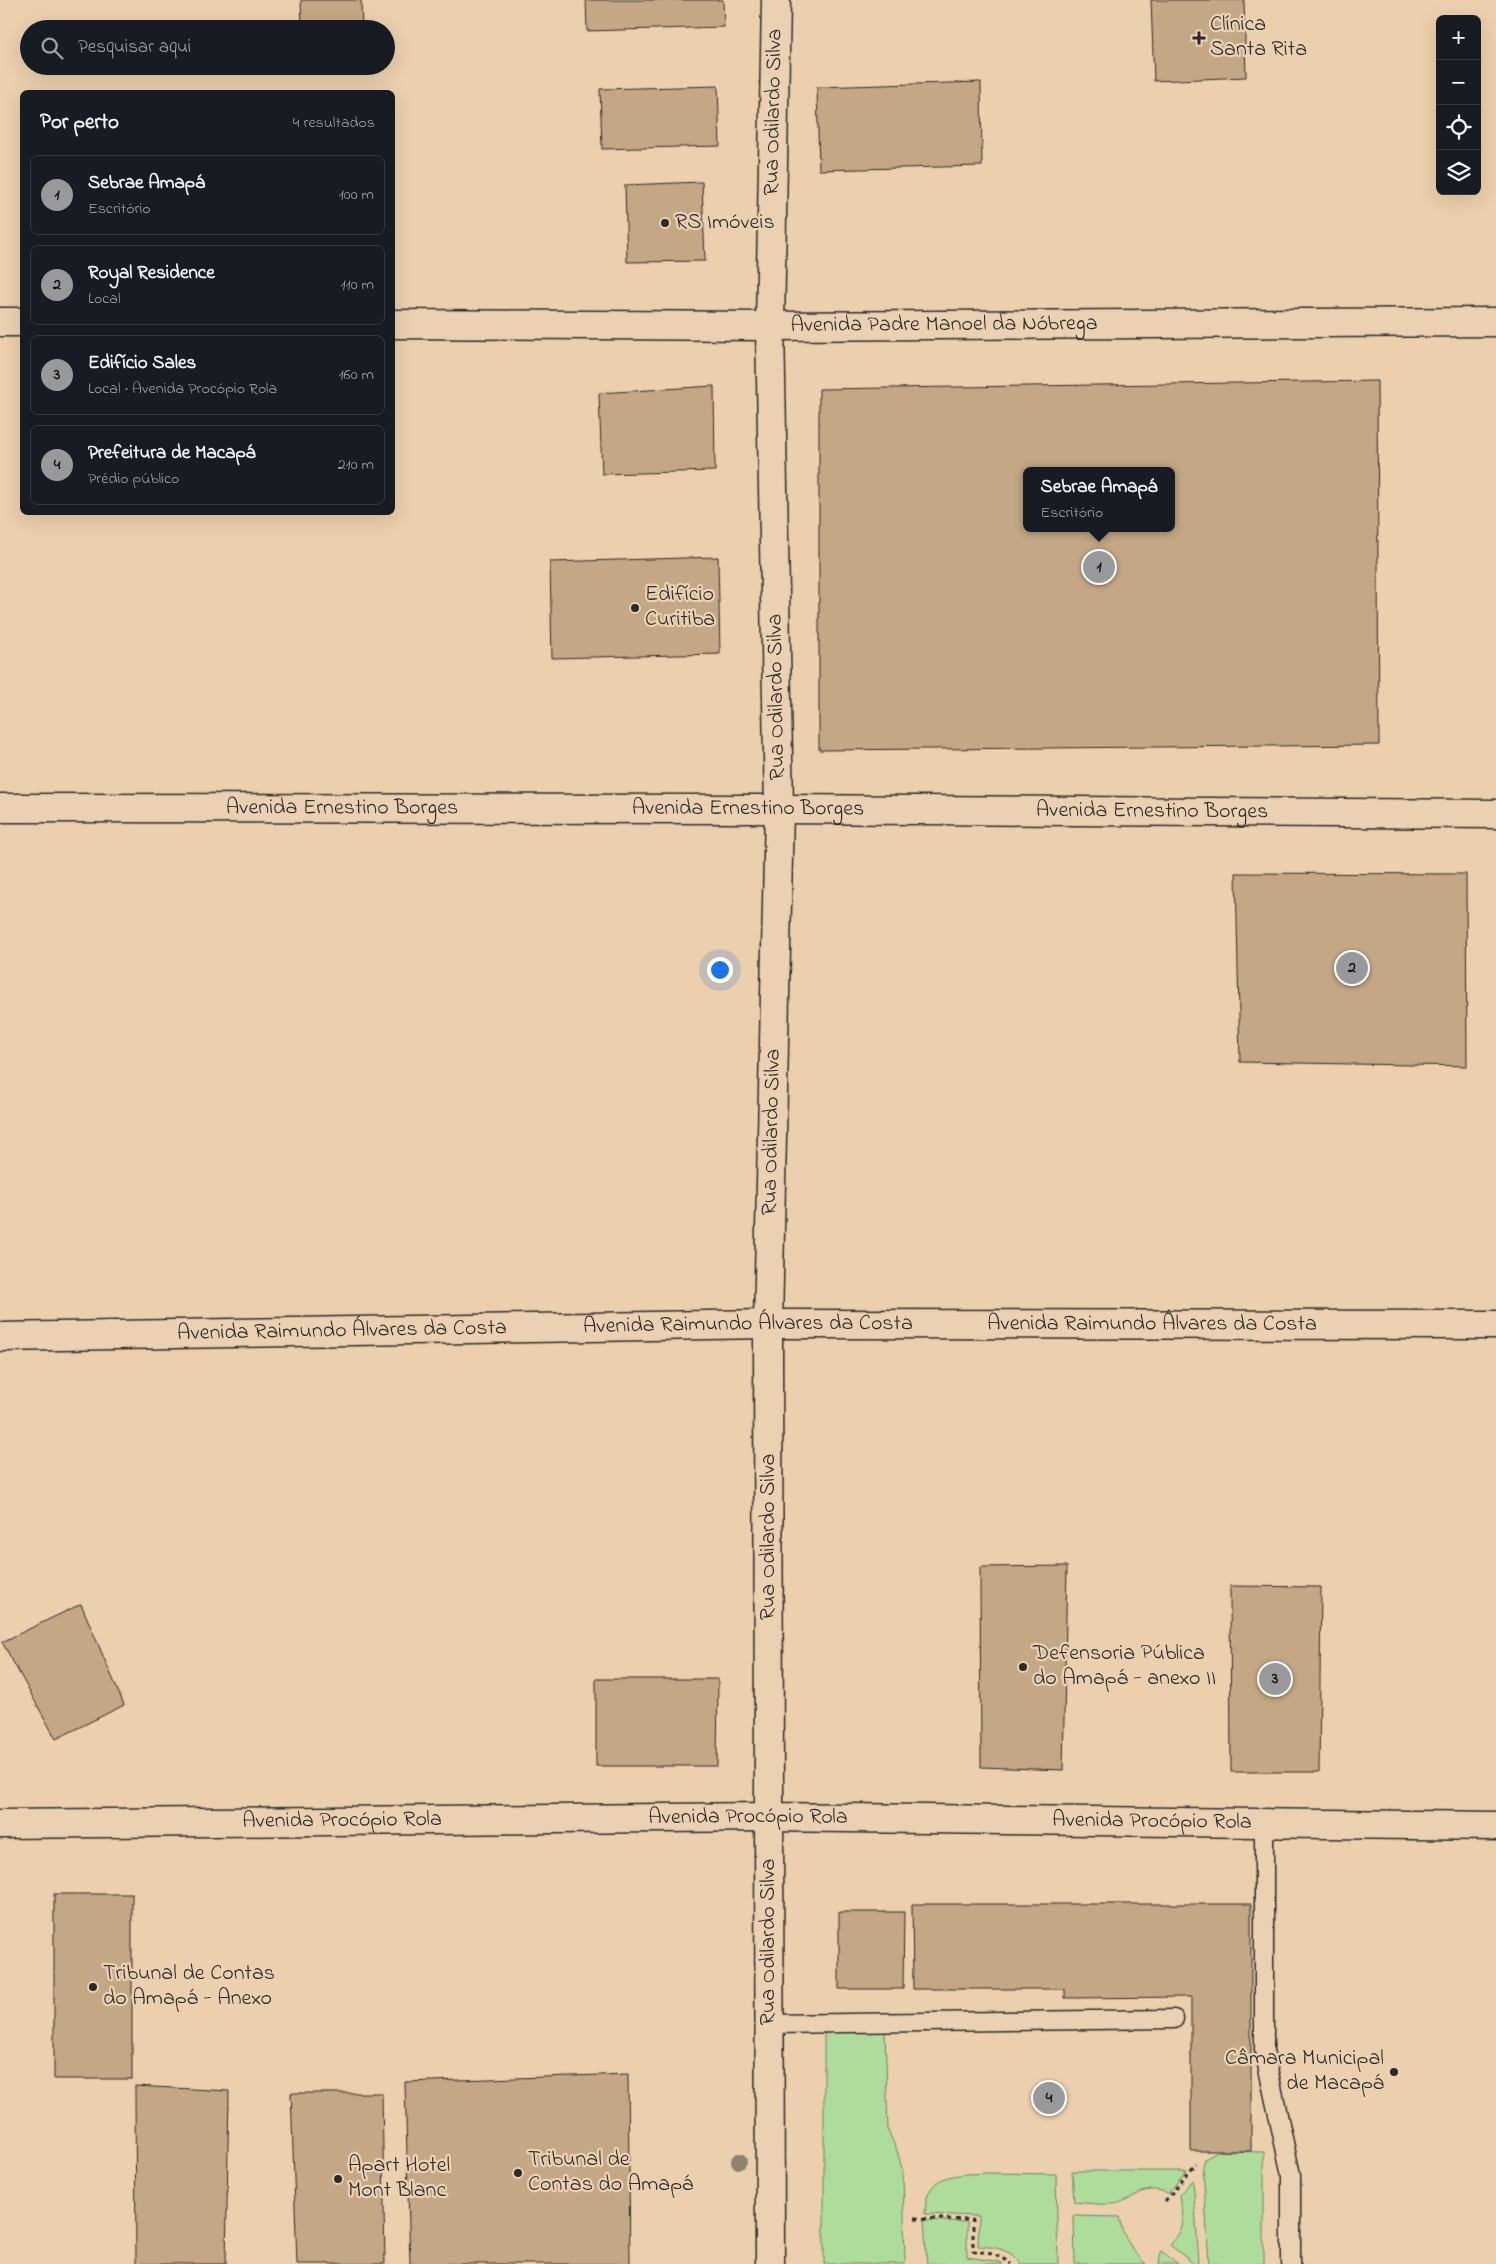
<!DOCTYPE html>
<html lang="pt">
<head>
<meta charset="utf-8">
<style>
  :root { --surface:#171b24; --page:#20242c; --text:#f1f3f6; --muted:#9ea1a6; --line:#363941; --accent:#98999b }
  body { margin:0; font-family:"Indie Flower",sans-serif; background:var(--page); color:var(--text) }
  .controls { position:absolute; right:15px; top:15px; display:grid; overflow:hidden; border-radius:8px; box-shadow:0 5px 20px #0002 }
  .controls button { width:45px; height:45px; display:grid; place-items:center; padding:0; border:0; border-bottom:1px solid var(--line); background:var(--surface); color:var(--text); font:25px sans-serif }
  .you { position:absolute; left:719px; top:969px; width:18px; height:18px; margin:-12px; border:4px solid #fff; border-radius:50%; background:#1a73e8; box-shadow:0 0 0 8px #1a73e833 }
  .badge { display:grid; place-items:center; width:32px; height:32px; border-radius:50%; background:var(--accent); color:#111; font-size:16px; font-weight:700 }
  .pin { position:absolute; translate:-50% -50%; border:2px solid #fff; box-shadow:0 1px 5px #0006 }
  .popup { position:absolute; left:1023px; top:467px; width:152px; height:65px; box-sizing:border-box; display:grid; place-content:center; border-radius:8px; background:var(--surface); filter:drop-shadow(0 1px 4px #0005); font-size:16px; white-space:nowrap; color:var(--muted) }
  .popup b { font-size:19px; color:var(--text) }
  .popup::after { content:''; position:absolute; left:50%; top:100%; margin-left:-10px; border:10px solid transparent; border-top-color:var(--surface) }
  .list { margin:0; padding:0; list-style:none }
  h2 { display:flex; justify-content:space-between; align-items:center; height:65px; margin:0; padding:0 20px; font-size:21px }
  h2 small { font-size:16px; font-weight:400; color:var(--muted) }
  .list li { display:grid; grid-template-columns:32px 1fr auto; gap:15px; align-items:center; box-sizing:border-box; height:80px; margin:0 10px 10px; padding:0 10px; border:1px solid var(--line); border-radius:8px }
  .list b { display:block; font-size:19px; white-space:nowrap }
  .list p { margin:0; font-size:16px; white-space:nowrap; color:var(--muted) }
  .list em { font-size:16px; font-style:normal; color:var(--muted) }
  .icon { flex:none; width:28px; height:28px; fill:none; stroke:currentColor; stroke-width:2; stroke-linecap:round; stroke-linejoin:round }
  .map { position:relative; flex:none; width:1496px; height:2264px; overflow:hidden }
  .search { position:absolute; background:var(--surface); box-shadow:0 5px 20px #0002; left:20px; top:20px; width:375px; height:55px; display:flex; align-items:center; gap:12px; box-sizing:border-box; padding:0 18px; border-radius:28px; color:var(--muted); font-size:19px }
  .panel { position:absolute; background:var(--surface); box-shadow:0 5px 20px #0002; left:20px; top:90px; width:375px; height:425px; border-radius:8px }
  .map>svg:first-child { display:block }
  .green { fill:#aedc9b; stroke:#6c8463 }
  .building { fill:#c4a785; stroke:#2b2b2b; fill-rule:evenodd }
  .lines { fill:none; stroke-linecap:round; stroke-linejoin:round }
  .lane-casing { stroke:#2b2b2b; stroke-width:21 }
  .street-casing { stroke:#2b2b2b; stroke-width:31 }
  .secondary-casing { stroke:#2b2b2b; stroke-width:31 }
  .path { stroke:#2b2b2b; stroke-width:3; stroke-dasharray:4 4; stroke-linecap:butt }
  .lane { stroke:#ebd1b2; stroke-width:18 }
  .street { stroke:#ebd1b2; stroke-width:28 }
  .secondary { stroke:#ebd1b2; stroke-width:28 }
  .tree { fill:#8d846e }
  .poi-dot { fill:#2b2b2b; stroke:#ebd1b2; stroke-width:2 }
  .labels { text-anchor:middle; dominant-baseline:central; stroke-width:4.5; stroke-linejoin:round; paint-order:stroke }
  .poi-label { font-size:22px; fill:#2b2b2b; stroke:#ebd1b2; text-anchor:start }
  .street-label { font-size:22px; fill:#2b2b2b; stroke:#ebd1b2 }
</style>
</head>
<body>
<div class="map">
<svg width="1496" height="2264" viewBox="0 0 1496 2264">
  <rect width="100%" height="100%" fill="#eccfac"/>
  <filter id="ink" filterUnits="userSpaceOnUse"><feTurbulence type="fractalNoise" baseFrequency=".02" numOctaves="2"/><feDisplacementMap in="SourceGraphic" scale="10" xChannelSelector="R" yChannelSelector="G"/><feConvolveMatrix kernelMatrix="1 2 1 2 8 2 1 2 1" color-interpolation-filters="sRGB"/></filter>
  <g filter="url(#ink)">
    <g class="green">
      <polygon points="885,2028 888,2131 897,2150 903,2173 905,2264 824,2264 824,2030"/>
      <polygon points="1219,2151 1264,2152 1264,2264 1209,2264 1203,2166 1205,2159"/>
      <path d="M1072 2171H1187L1168 2193C1142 2183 1133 2201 1114 2204 1102 2205 1087 2203 1074 2202Z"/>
      <path d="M988 2173 1056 2174 1058 2264H1021C1011 2249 995 2247 978 2246L979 2216 925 2214C925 2172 955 2175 988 2173Z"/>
      <path d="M1193 2180 1199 2264H1194L1170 2245C1187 2227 1184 2218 1179 2195Z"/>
      <path d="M1074 2216 1119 2217C1122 2236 1132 2251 1146 2264H1075Z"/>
      <polygon points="924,2220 967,2222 967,2257 1000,2262 1003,2264 927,2264"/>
      <polygon points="1161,2251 1178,2264 1159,2264"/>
    </g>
    <g class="building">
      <polygon points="301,0 361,0 362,29 302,29"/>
      <polygon points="586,0 723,0 724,27 587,31"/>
      <polygon points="1151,0 1244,0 1246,77 1154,81"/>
      <polygon points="981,82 982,166 819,170 817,87"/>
      <polygon points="718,86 720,146 602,149 600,89"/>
      <polygon points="702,182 705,261 627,262 625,185"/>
      <path d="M1377 381 1379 745 819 750V389ZM1026 471H1172V528H1026Z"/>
      <polygon points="714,386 715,471 602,474 599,393"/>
      <polygon points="718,557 720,654 552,658 550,562"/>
      <polygon points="1236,873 1466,874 1467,1066 1240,1062"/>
      <polygon points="1067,1566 1063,1770 981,1767 980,1567"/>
      <polygon points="1230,1586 1321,1587 1319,1772 1231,1772"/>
      <polygon points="81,1604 124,1705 56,1739 2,1642"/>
      <polygon points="596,1679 718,1679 717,1766 596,1766"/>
      <rect x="54" y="1894" width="78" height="185"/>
      <polygon points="912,1904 1251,1904 1251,2151 1191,2151 1191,1997 1065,1998 1065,1989 913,1989"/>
      <polygon points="839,1912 904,1912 903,1989 839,1989"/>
      <polygon points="628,2074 630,2264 410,2264 405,2082"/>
      <polygon points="135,2086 229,2091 226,2264 136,2264"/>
      <polygon points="291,2093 382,2093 385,2264 297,2264"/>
    </g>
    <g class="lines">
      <g class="lane-casing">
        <g id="lane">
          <polyline points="1264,1823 1264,2050 1291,2175 1291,2264"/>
          <polyline points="769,2024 1174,2019"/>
        </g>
      </g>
      <g class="street-casing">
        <g id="street">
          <polyline points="0,322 22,322"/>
          <path id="s1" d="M392 324 770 326 1496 322"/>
          <path id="s2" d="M0 1337 768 1324 1496 1325"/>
          <path id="s3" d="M0 1824 769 1817 1496 1826"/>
          <path id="s4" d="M770 2264 768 1324 779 809 770 326 776 0"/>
        </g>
      </g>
      <g class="secondary-casing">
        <g id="secondary">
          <path id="s5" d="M0 808 779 809 1496 814"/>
        </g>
      </g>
      <g class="path">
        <polyline points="1165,2201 1196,2164"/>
        <path d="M915 2218 973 2220V2251C988 2252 999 2255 1011 2264"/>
      </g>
      <use href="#lane" class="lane"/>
      <use href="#street" class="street"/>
      <use href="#secondary" class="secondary"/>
    </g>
    <circle class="tree" cx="739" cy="2161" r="8"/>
  </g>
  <g class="poi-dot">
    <path d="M1196.5 30.5h5v5h5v5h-5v5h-5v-5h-5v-5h5z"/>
    <circle cx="665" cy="223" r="5"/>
    <circle cx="635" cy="608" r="5"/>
    <circle cx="1023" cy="1667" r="5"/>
    <circle cx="93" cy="1987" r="5"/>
    <circle cx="1394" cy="2072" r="5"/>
    <circle cx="518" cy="2173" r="5"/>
    <circle cx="338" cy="2179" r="5"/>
  </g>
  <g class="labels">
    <g class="poi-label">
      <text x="1210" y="25">Clínica<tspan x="1210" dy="25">Santa Rita</tspan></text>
      <text x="675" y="223">RS Imóveis</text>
      <text x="645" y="595">Edifício<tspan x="645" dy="25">Curitiba</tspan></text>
      <text x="1033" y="1654">Defensoria Pública<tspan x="1033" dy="25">do Amapá - anexo II</tspan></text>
      <text x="103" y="1974">Tribunal de Contas<tspan x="103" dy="25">do Amapá - Anexo</tspan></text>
      <text x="1384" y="2059" text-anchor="end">Câmara Municipal<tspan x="1384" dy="25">de Macapá</tspan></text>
      <text x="528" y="2160">Tribunal de<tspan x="528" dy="25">Contas do Amapá</tspan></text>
      <text x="348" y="2166">Apart Hotel<tspan x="348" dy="25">Mont Blanc</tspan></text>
    </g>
    <g class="street-label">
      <text stroke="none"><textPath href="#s4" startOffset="2152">Rua Odilardo Silva</textPath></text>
      <text stroke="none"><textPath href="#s1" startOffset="552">Avenida Padre Manoel da Nóbrega</textPath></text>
      <text transform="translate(777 697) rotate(-91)">Rua Odilardo Silva</text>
      <text stroke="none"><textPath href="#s5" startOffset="342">Avenida Ernestino Borges</textPath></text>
      <text stroke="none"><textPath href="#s5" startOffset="748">Avenida Ernestino Borges</textPath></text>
      <text stroke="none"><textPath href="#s5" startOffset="1152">Avenida Ernestino Borges</textPath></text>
      <text stroke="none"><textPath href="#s4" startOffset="1132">Rua Odilardo Silva</textPath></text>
      <text stroke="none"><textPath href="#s2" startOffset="1152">Avenida Raimundo Álvares da Costa</textPath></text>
      <text stroke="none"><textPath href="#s2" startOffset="748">Avenida Raimundo Álvares da Costa</textPath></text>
      <text stroke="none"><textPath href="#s2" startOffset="342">Avenida Raimundo Álvares da Costa</textPath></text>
      <text transform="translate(769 1537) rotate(-90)">Rua Odilardo Silva</text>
      <text stroke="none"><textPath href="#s3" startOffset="748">Avenida Procópio Rola</textPath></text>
      <text stroke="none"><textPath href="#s3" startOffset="342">Avenida Procópio Rola</textPath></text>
      <text stroke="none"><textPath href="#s3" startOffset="1152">Avenida Procópio Rola</textPath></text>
      <text transform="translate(769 1942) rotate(-90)">Rua Odilardo Silva</text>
    </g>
  </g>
</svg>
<div class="controls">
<button>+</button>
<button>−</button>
<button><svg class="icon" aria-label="locate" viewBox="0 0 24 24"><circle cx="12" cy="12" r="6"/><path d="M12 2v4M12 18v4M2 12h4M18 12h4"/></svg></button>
<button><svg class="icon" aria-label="layers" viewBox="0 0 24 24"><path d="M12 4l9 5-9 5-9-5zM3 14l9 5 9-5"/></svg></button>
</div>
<div class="you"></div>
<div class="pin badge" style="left:1099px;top:567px">1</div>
<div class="popup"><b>Sebrae Amapá</b>Escritório</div>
<div class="pin badge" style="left:1352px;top:968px">2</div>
<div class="pin badge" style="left:1275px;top:1679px">3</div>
<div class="pin badge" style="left:1049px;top:2098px">4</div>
<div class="search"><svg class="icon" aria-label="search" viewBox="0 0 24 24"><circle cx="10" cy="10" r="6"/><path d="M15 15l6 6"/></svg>Pesquisar aqui</div>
<section class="panel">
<h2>Por perto<small>4 resultados</small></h2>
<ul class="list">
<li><span class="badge">1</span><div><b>Sebrae Amapá</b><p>Escritório</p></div><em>100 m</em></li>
<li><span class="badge">2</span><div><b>Royal Residence</b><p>Local</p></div><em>110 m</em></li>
<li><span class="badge">3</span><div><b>Edifício Sales</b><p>Local · Avenida Procópio Rola</p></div><em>160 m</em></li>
<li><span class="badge">4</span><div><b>Prefeitura de Macapá</b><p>Prédio público</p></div><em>210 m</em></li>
</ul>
</section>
</div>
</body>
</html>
